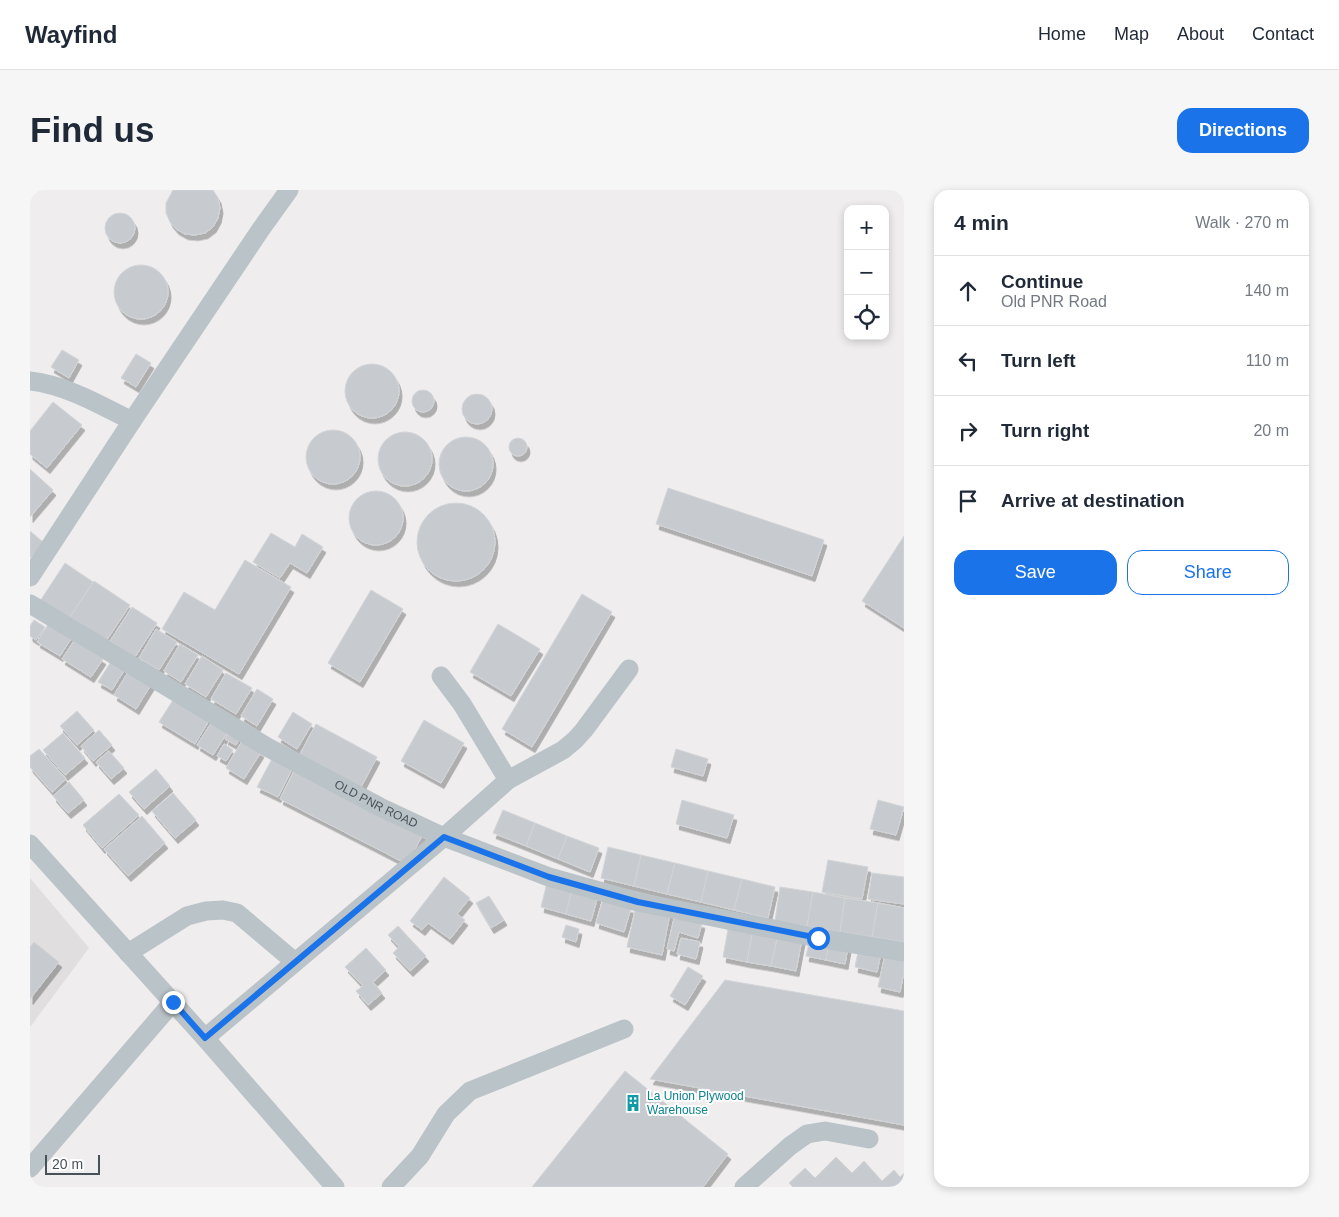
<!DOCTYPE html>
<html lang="en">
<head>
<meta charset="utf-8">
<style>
  :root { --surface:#fff; --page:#f6f6f7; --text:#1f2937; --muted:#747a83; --line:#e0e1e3; --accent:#1a73e8 }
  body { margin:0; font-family:Helvetica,sans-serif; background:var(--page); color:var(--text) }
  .controls { position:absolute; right:15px; top:15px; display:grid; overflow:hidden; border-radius:10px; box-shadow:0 2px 8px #0003 }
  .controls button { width:45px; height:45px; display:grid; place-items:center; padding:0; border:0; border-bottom:1px solid var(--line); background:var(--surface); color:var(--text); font:25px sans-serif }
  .scale { position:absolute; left:15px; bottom:12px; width:55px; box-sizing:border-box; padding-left:5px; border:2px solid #475258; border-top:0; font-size:14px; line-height:18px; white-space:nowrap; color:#475258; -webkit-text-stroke:4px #fff; paint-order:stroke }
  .stop { position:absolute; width:15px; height:15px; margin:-11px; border:4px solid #1a73e8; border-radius:50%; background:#fff }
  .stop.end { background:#1a73e8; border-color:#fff; box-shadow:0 1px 5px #0008 }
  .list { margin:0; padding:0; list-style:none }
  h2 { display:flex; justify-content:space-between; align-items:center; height:65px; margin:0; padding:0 20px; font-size:21px }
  h2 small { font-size:16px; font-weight:400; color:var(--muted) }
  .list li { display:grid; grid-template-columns:32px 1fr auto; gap:15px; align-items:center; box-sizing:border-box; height:70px; padding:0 20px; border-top:1px solid var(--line) }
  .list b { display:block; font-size:19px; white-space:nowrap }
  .list p { margin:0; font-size:16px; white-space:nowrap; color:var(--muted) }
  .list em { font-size:16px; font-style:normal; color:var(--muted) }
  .actions { display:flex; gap:10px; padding:15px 20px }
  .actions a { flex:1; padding:11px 0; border:1px solid var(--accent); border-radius:15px; text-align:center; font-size:18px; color:var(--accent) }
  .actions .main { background:var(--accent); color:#fff }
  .icon { flex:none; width:28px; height:28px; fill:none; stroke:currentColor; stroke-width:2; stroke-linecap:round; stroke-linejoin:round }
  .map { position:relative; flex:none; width:874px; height:997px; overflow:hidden; border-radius:15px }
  header { display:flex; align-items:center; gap:30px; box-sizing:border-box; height:70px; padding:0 25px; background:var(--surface); border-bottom:1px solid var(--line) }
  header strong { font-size:24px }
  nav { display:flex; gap:28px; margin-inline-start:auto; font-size:18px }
  .intro { display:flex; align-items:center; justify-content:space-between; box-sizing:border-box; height:120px; padding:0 30px }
  h1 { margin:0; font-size:35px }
  .button { padding:12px 22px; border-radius:15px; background:var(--accent); color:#fff; font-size:18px; font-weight:700 }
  main { display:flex; gap:30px; padding:0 30px }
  aside { flex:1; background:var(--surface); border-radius:15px; box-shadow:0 2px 8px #0003 }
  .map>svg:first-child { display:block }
  .education { fill:#e0dedf }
  .building { fill:#c7cbcf; stroke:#d2d4d8; filter:url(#shadow) }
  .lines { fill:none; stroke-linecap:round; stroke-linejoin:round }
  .minor { stroke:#bac3c8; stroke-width:19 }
  .route { stroke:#1a73e8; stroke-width:6 }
  .labels { text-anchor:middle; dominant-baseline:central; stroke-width:4; stroke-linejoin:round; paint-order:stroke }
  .street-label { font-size:12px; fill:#475258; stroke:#fff }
  .culture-label { font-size:12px; fill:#0d838f; stroke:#fff; text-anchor:start }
</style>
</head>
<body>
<header>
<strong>Wayfind</strong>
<nav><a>Home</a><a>Map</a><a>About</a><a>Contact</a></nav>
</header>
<div class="intro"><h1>Find us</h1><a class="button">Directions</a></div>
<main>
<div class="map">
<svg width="874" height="997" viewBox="0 0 874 997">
  <defs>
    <filter id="shadow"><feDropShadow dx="3" dy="5.5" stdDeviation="0" flood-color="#0004"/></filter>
  </defs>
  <rect width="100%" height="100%" fill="#efeded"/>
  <polygon class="education" points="0,688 59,758 0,837"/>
  <g class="building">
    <polygon points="143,0 183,0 188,8 190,18 188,28 183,37 175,43 165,45 155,44 146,39 140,32 136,23 136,13"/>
    <circle cx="90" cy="38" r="15"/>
    <circle cx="111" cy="102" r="27"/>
    <polygon points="32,160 49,170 39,188 21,177"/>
    <polygon points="106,164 121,173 106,197 91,188"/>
    <circle cx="342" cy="201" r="27"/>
    <circle cx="393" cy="211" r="11"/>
    <circle cx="447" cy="219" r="15"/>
    <polygon points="23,212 52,235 17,278 0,264 0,241"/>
    <circle cx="303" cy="267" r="27"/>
    <circle cx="375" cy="269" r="27"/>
    <circle cx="436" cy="274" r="27"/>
    <circle cx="488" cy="257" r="9"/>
    <polygon points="0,279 23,300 0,327"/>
    <polygon points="638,298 794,350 782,386 626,334"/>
    <circle cx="346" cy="328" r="27"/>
    <circle cx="426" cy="352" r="39"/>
    <polygon points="0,341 13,352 1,368 0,367"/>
    <polygon points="241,343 265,357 272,344 293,357 277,383 260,373 250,388 223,372"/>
    <polygon points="874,346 874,438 832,411"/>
    <polygon points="215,370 261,397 209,484 132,439 154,402 185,420"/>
    <polygon points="35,373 63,392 38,430 10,411"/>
    <polygon points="64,391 100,415 76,451 40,427"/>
    <polygon points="341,400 373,419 330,492 298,473"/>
    <polygon points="552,404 582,422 502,557 472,539"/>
    <polygon points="102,417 127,433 105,467 80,451"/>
    <polygon points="4,430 15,437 6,450 0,446 0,436"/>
    <polygon points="19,433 42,447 30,466 7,452"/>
    <polygon points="468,434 510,459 481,506 440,482"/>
    <polygon points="126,439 147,452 129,480 109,468"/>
    <polygon points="44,451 73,469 61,487 32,469"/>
    <polygon points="150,454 168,465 151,492 134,481"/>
    <polygon points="172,466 193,480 176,507 155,494"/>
    <polygon points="82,470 95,479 82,500 68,492"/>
    <polygon points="100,479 122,493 106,519 84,505"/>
    <polygon points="196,483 222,498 206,524 181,509"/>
    <polygon points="227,499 243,509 227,536 211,526"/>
    <polygon points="145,507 180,529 165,554 129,532"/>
    <polygon points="47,521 64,540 47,555 30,536"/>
    <polygon points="263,522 282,534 267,559 248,547"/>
    <polygon points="394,530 434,553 411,593 371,571"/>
    <polygon points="182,532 198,541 183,565 167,555"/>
    <polygon points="286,534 347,567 330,599 269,566"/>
    <polygon points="69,540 82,555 63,571 51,556"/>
    <polygon points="201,540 211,546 206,555 195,549"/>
    <polygon points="33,543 55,568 35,585 13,560"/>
    <polygon points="212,551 231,562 214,589 196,578"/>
    <polygon points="194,554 203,560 196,571 187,566"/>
    <polygon points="9,559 36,589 22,602 0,577 0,566"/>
    <polygon points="646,559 678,569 673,586 641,577"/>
    <polygon points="79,561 94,578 81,589 66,572"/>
    <polygon points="243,567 263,577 248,607 227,597"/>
    <polygon points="126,579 140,596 114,619 99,602"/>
    <polygon points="265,579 393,644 377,674 250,609"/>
    <polygon points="39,592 54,610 38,623 23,606"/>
    <polygon points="143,603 166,630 145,648 122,621"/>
    <polygon points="89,604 109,625 72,658 53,635"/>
    <polygon points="652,610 704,625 697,648 646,634"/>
    <polygon points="848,610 874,617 866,645 840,639"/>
    <polygon points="473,620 505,633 496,656 463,643"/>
    <polygon points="112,626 135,653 98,686 74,659"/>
    <polygon points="505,633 537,646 528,669 496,656"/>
    <polygon points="537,646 569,658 560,682 528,669"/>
    <polygon points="578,657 611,665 604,696 571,688"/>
    <polygon points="611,665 645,673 637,704 604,696"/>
    <polygon points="798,670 838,677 832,709 792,702"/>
    <polygon points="645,673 678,681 671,712 637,704"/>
    <polygon points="678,681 712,689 704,720 671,712"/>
    <polygon points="842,683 874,687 874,714 838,709"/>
    <polygon points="414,687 440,708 427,724 435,730 420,749 398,733 392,740 380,731"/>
    <polygon points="712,689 745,697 738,728 704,720"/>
    <polygon points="517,693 542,699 536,724 511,717"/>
    <polygon points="750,697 783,702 777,736 745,731"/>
    <polygon points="542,699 568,706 561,731 536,724"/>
    <polygon points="783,702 815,708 810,742 777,736"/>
    <polygon points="459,706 474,730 461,738 446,713"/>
    <polygon points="815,708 848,713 842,747 810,742"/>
    <polygon points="573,709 601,718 594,742 566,733"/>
    <polygon points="848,713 874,718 874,752 842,747"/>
    <polygon points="606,716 640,723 632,765 597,757"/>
    <polygon points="645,724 672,733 668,748 649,742 644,761 637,759"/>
    <polygon points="699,734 723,739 717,772 693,767"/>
    <polygon points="536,735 549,739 546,752 532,747"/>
    <polygon points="368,736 396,766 380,781 363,763 369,757 358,745"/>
    <polygon points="723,739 748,744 741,776 717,772"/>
    <polygon points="748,744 772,749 766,781 741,776"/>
    <polygon points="651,748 670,752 666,769 647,764"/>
    <polygon points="780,749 799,753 796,770 776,766"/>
    <polygon points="4,752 29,772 0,809 0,757"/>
    <polygon points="799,753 818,757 815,774 796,770"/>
    <polygon points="829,757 851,763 847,782 825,777"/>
    <polygon points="336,758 356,780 343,792 352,803 338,815 326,801 333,796 315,777"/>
    <polygon points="855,765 874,769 874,782 870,802 848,797"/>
    <polygon points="658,777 673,786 655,815 640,806"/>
    <polygon points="695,790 874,821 874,935 620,889"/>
    <polygon points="595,881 698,964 673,997 502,997"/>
    <polygon points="806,967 822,983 834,971 852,991 864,980 870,987 874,983 874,997 763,997 759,993 775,978 785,988"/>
  </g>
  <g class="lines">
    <g class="minor">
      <path d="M0 191C36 195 70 215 102 231L0 387"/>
      <polyline points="102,231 231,39 259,0"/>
      <path id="s1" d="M0 414 237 557 350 617 414 647 519 687 608 712 788 748 874 762"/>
      <polyline points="411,486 432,514 478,590"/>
      <polyline points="0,654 175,848 305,997"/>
      <polyline points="98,763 157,726 176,721 193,720 207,723 265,772"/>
      <polyline points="175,848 414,647 478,590 533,560 545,550 554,540 599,479"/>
      <polyline points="0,978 143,812"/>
      <polyline points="361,997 390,966 416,924 440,901 594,839"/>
      <polyline points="714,997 760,956 777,944 795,941 839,949"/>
    </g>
  </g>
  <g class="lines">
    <polyline class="route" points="143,812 175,848 414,647 519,687 608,712 788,748"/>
  </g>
  <defs>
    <g id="building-bare" transform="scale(1.35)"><path d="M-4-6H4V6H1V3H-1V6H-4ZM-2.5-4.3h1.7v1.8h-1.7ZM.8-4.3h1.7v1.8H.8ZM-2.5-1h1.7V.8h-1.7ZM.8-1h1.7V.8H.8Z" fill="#0f9aa8" stroke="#fff" stroke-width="2.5" paint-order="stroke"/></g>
  </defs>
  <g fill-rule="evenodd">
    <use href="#building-bare" x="603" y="913"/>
  </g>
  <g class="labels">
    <g class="street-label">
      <text stroke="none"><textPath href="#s1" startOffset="400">OLD PNR ROAD</textPath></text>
    </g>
    <g class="culture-label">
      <text x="617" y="906">La Union Plywood<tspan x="617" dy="14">Warehouse</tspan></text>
    </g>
  </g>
</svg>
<div class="controls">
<button>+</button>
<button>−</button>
<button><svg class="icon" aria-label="locate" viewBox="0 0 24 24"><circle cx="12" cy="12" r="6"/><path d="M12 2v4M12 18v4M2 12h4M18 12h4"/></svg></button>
</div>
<div class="scale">20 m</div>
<div class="stop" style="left:788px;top:748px"></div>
<div class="stop end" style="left:143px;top:812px"></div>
</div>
<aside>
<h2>4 min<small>Walk · 270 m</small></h2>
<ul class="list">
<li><svg class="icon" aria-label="ahead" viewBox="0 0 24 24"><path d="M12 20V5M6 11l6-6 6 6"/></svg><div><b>Continue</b><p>Old PNR Road</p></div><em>140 m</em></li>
<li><svg class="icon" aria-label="left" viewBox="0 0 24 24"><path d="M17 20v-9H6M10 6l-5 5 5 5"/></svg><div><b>Turn left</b></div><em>110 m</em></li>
<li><svg class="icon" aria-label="right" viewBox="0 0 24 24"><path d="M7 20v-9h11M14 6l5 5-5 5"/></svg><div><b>Turn right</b></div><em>20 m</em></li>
<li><svg class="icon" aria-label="arrive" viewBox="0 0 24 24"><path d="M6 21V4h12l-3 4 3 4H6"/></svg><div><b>Arrive at destination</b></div></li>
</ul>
<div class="actions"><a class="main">Save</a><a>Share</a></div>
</aside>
</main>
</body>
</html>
